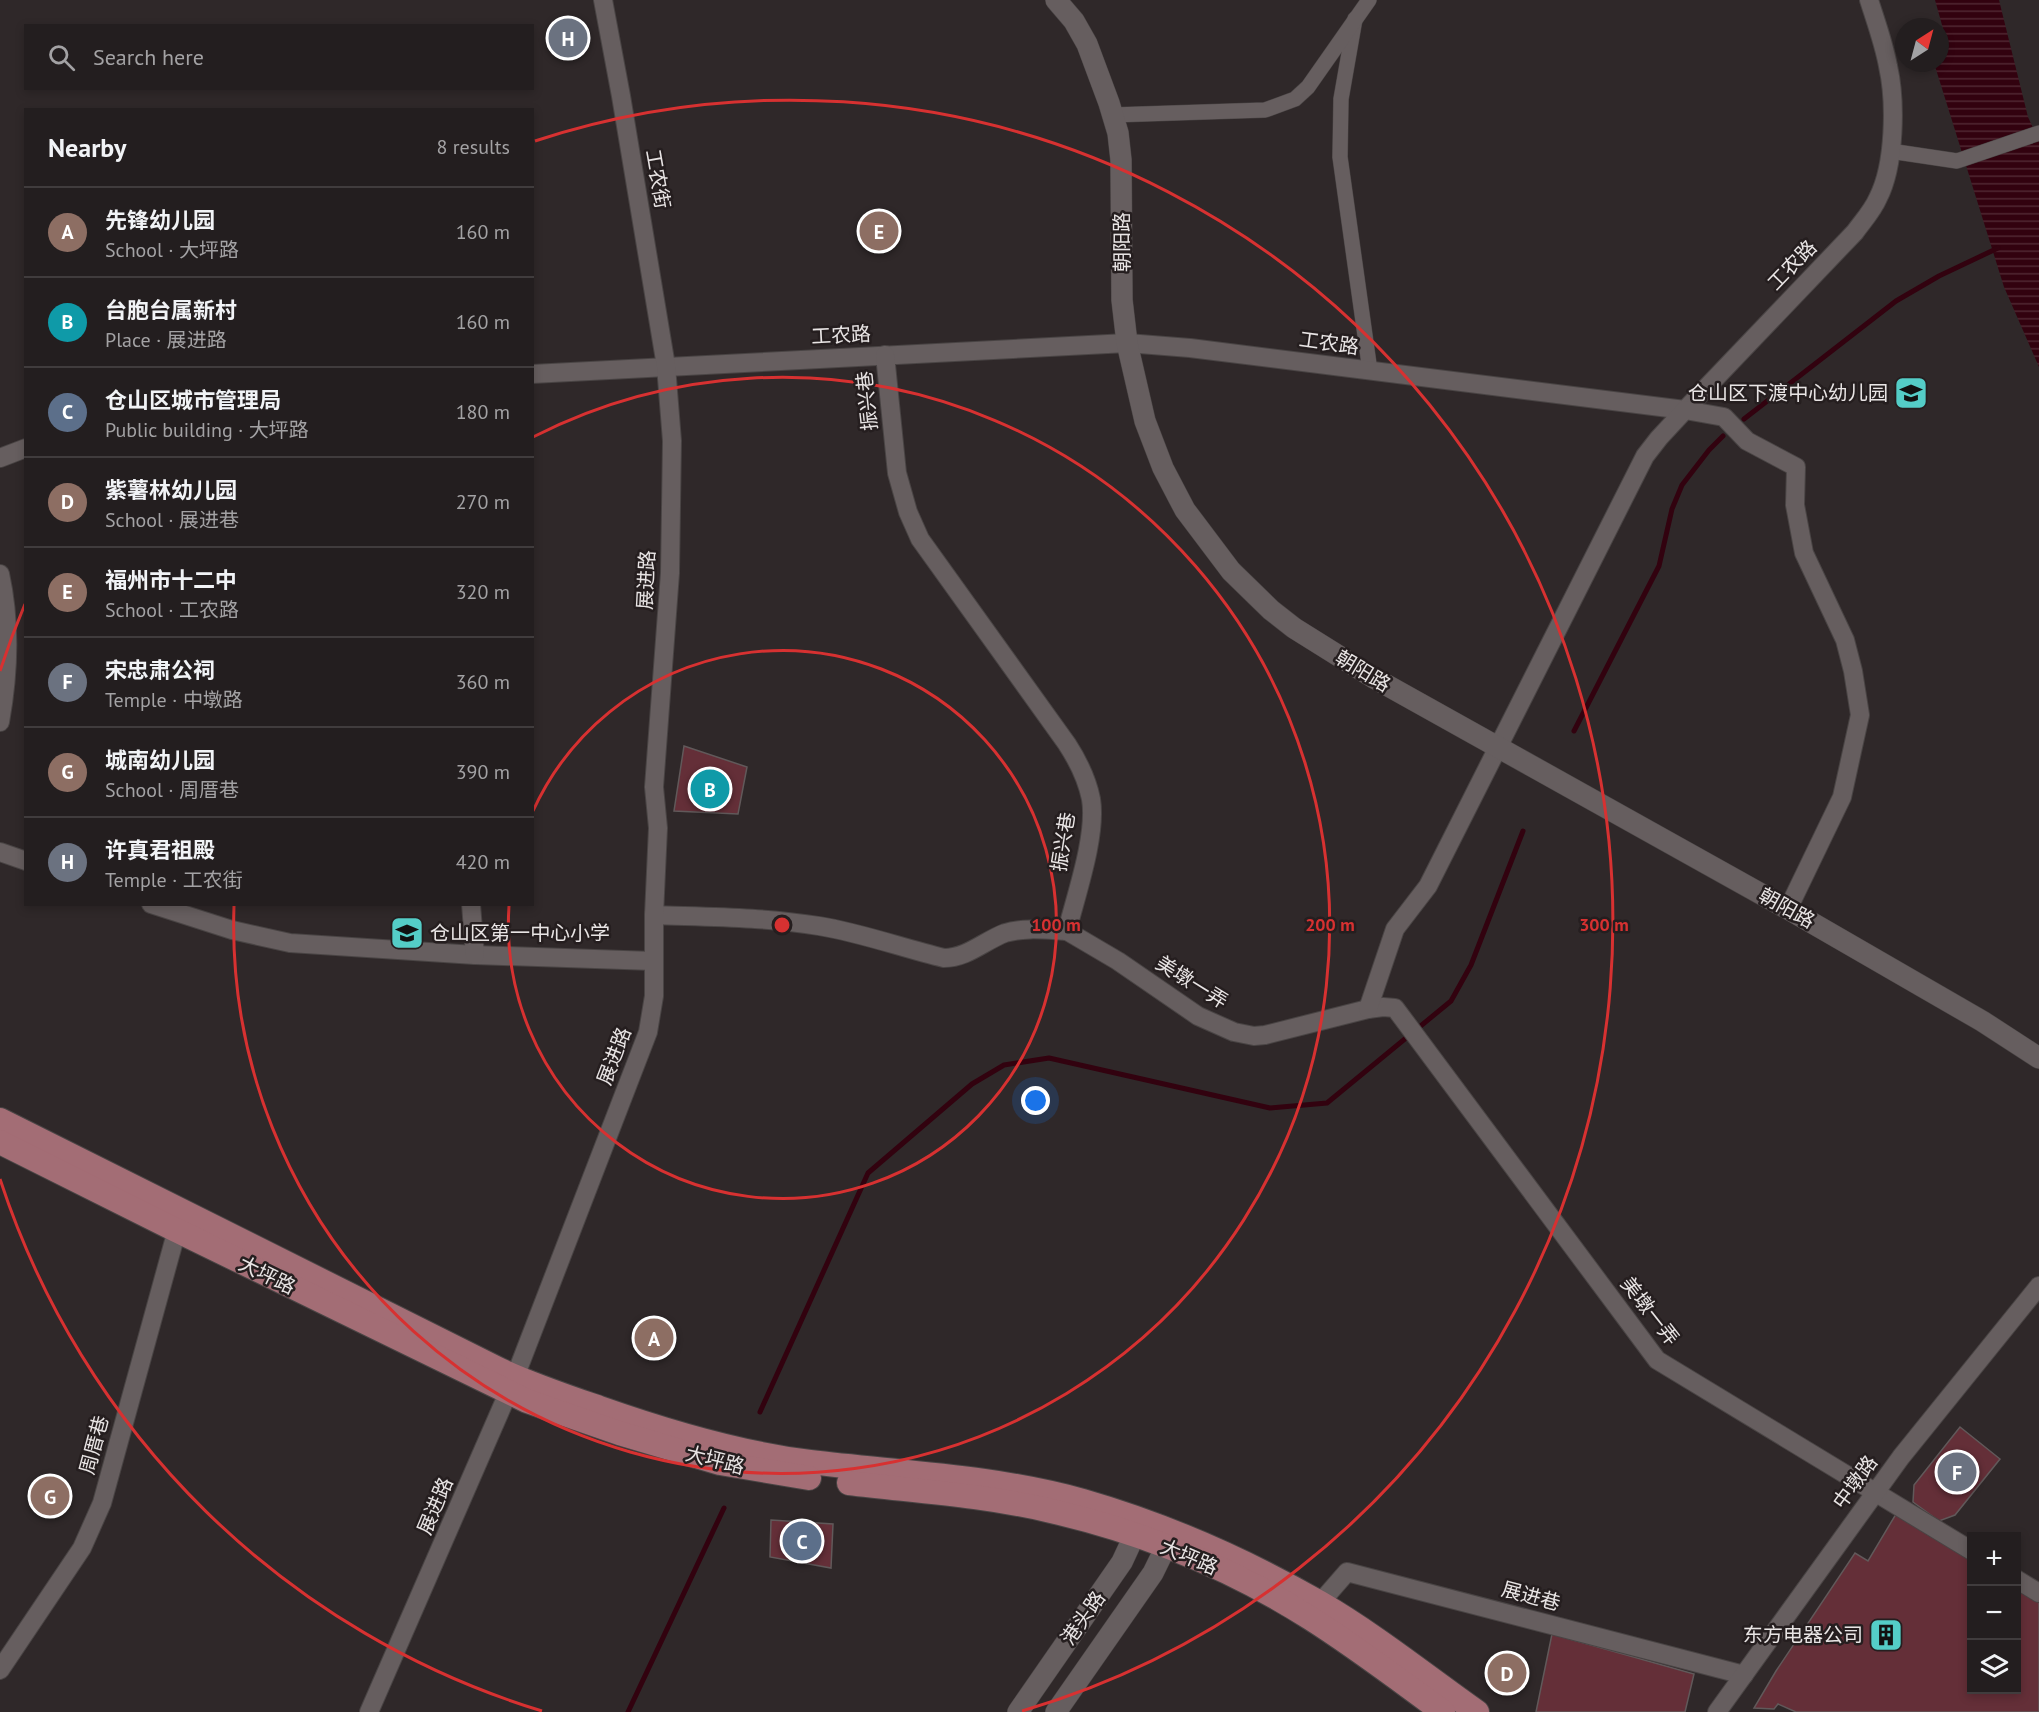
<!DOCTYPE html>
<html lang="en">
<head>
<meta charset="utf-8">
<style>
  :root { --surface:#231e1f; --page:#2b2728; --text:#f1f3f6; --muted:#a3a2a4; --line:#403c3d; --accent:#b45309 }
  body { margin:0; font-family:"PT Sans","Noto Sans SC",sans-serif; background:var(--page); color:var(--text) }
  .controls { position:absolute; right:18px; bottom:18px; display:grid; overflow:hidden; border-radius:0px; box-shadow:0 3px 9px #0003 }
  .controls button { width:54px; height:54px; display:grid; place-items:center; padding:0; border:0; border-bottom:2px solid var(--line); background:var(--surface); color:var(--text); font:30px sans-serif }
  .compass { position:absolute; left:1895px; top:18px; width:54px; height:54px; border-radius:50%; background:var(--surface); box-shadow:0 3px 9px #0003; rotate:36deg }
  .you { position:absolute; left:1036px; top:1101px; width:21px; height:21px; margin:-15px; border:4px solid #fff; border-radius:50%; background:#1a73e8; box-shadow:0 0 0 9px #1a73e833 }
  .badge { display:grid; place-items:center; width:39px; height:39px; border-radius:50%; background:var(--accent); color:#fff; font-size:20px; font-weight:700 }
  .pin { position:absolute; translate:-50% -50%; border:3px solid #fff; box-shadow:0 2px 6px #0006 }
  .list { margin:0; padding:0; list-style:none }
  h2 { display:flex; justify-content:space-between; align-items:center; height:78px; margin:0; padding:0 24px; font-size:26px }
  h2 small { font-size:20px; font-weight:400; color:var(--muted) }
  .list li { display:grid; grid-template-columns:39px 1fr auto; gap:18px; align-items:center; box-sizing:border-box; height:90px; padding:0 24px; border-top:2px solid var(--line) }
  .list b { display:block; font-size:22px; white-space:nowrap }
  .list p { margin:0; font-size:20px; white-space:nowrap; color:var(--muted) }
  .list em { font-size:20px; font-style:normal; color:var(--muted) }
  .icon { flex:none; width:33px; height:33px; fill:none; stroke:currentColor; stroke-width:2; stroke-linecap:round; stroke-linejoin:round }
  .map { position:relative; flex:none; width:2039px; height:1712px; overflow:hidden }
  .search { position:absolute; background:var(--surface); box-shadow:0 3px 9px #0003; left:24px; top:24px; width:510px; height:66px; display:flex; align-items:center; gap:15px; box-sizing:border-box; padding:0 21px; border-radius:0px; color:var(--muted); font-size:22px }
  .panel { position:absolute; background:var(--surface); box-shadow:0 3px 9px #0003; left:24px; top:108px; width:510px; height:798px; border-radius:0px }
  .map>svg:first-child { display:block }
  .water { fill:url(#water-rules) }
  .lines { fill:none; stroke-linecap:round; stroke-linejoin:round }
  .stream { stroke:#32020f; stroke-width:5 }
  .building { fill:#642f38; stroke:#61595a; stroke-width:1.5 }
  .minor-casing { stroke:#494444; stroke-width:16 }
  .tertiary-casing { stroke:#494444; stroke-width:20 }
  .secondary-casing { stroke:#494444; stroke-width:22 }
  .primary-casing { stroke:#494444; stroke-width:26 }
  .minor { stroke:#665e5f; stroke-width:15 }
  .tertiary { stroke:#665e5f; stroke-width:18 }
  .secondary { stroke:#665e5f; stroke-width:21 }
  .primary { stroke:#a36d75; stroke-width:24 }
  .ring { fill:none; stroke:#d73131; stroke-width:3 }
  .labels { text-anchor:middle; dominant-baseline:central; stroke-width:5; stroke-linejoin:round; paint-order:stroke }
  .street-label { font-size:20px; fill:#e8e4e4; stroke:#251e1f }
  .poi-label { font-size:20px; fill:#e8e4e4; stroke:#251e1f; text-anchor:end }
  .centre { fill:#d73131; stroke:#251e1f; stroke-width:3 }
  .ring-label { font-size:18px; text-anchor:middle; font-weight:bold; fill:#d73131; stroke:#251e1f; stroke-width:5; stroke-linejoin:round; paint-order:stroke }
</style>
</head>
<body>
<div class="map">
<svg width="2039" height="1712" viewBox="0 0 2039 1712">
  <defs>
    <pattern id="water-rules" width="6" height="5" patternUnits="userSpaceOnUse" patternTransform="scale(1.5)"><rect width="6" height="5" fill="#32020f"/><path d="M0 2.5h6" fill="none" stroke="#502732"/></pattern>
  </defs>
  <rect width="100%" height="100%" fill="#2f2829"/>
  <polygon class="water" points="1935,0 1999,0 2028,117 2039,141 2039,367 2004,287 1934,63 1940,63 1940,33 1944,32"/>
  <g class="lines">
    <g class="stream">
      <polyline points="1744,419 1896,301 1939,276 1998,248"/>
      <polyline points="1574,731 1659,566 1672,509 1682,485 1709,450 1723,436"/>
      <polyline points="760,1412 868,1173 972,1084 1004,1065 1049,1058 1270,1108 1327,1103 1451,1001 1471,965 1523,831"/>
      <polyline points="628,1712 724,1508"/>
    </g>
  </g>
  <g class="building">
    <polygon points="684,746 747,767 738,814 674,811"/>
    <polygon points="1960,1427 2000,1459 1955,1515 1939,1521 1913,1502 1914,1485"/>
    <polygon points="1896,1514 1972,1558 1972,1690 2016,1690 2016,1585 2039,1598 2039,1712 1796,1712 1778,1704 1774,1709 1754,1708 1776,1671 1855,1553 1868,1561"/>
    <polygon points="771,1520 833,1524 831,1568 770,1557"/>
    <polygon points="1552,1634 1694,1674 1685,1712 1536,1712"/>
  </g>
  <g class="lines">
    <g class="minor-casing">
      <g id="minor">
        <polyline points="1355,19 1341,99 1340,157 1370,371"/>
        <polyline points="1112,115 1265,110 1295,99 1308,87 1369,0"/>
        <polyline points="1890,151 1957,161 2039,133"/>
      </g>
    </g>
    <g class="tertiary-casing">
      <g id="tertiary">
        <path d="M532 374 1127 343 1190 348 1685 410 1855 232C1863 221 1873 210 1878 198 1895 165 1896 102 1888 66 1884 44 1876 22 1869 0"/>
        <polyline points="0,458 26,448"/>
        <path d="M0 574C11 624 9 672 0 722"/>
        <polyline points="0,852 26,861"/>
        <polyline points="151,904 232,930 290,943 475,955 653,961"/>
        <polyline points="471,904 475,955"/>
        <path d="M654 915C709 917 765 917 819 926 862 933 902 948 944 958 967 958 984 941 1005 933 1025 927 1047 930 1067 931 1076 895 1097 835 1091 799 1087 779 1078 761 1067 744L920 539 908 512 897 473 885 355"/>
        <polyline points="1067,931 1118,961 1198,1016 1234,1032 1254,1036 1265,1035 1368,1009 1383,1007 1395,1008 1657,1360 1972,1551"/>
        <polyline points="1368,1009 1395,929 1428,886 1645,456 1659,438 1685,410 1724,417 1747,441 1796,467 1795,505 1804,553 1845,640 1853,671 1860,715 1842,797 1788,909"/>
        <polyline points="2016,1579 2039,1593"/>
        <polyline points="1320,1603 1347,1572 1744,1675"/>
        <polyline points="0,1670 82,1548 102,1503 180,1219"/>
        <polyline points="369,1712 515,1377 648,1032 654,996 654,915 658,828 654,787 670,573 672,441 666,366 621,96 603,0"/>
        <polyline points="1717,1712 1901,1457 2039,1286"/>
      </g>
    </g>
    <g class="secondary-casing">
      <g id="secondary">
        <polyline points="1056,0 1074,21 1087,44 1109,103 1118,133 1121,160 1122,300 1127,343 1145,421 1163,468 1185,510 1231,571 1271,610 1294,628 1374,678 1788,909 1982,1021 2039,1058"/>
        <polyline points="1018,1712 1122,1562 1141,1521"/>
        <polyline points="1056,1712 1153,1573 1173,1532"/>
      </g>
    </g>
    <g class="primary-casing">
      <g id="primary">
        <path d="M0 1120 496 1368C529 1384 565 1396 600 1408 668 1432 738 1453 810 1462 901 1473 994 1476 1083 1501 1166 1525 1245 1560 1320 1603 1375 1635 1426 1676 1477 1712"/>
        <polyline points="0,1142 176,1230 527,1401 619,1433 720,1463 809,1478"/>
        <path d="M849 1483C915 1491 982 1495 1047 1510 1139 1531 1230 1567 1310 1618 1356 1647 1399 1680 1443 1712"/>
      </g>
    </g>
    <use href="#minor" class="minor"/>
    <use href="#tertiary" class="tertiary"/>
    <use href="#secondary" class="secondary"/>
    <use href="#primary" class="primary"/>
  </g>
  <g class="ring">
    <path d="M533 811A274 274 0 1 1 509 906"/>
    <path d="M533 437A548 548 0 1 1 234 906"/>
    <path d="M542 1711A822 822 0 0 1 0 1179M0 671A822 822 0 0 1 25 604M535 141A822 822 0 1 1 1022 1711"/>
  </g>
  <defs>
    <g id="school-square" transform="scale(1.725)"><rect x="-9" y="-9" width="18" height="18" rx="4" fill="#54cdc7" stroke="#251e1f"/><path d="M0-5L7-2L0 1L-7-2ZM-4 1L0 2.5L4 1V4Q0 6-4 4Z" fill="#111"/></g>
    <g id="building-square" transform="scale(1.725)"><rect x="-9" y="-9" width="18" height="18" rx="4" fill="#54cdc7" stroke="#251e1f"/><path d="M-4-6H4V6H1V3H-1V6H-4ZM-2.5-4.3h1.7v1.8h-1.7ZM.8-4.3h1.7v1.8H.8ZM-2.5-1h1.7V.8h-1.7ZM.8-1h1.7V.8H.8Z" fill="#111"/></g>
  </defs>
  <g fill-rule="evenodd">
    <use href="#school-square" x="1911" y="393"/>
    <use href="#school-square" x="407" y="933"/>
    <use href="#building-square" x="1886" y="1635"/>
  </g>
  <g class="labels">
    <g class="street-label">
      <text transform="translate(658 179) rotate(80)">工农街</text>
      <text transform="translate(1122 242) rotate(-90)">朝阳路</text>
      <text transform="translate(1792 265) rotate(-46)">工农路</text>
      <text transform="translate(841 335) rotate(-3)">工农路</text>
      <text transform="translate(1329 343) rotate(8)">工农路</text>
      <text transform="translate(867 401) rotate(-96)">振兴巷</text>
      <text transform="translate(646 580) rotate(-87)">展进路</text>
      <text transform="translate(1363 671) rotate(31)">朝阳路</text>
      <text transform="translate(1063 842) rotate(-81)">振兴巷</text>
      <text transform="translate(1787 908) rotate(29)">朝阳路</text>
      <text transform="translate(1192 982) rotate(32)">美墩一弄</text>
      <text transform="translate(614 1056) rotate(-69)">展进路</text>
      <text transform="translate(267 1275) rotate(26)">大坪路</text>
      <text transform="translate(1650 1311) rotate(52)">美墩一弄</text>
      <text transform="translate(94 1445) rotate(-75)">周厝巷</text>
      <text transform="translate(715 1460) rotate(14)">大坪路</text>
      <text transform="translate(1855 1482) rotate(-54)">中墩路</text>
      <text transform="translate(435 1506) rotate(-67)">展进路</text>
      <text transform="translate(1189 1557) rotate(23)">大坪路</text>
      <text transform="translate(1531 1596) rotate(15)">展进巷</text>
      <text transform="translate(1083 1618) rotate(-55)">港头路</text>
    </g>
    <g class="poi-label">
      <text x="1888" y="393">仓山区下渡中心幼儿园</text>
      <text x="430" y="933" text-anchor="start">仓山区第一中心小学</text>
      <text x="1863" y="1635">东方电器公司</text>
    </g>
  </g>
  <circle cx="782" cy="925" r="9" class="centre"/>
  <g class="ring-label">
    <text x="1056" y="931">100 m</text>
    <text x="1330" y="931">200 m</text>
    <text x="1604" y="931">300 m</text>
  </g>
</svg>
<div class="controls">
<button>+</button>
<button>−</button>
<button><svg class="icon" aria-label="layers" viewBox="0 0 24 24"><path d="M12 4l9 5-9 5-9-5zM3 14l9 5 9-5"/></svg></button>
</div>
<svg class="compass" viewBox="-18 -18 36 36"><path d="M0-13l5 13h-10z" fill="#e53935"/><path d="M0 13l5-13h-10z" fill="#a3a2a4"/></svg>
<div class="you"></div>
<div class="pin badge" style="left:654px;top:1338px;background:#8d6e63">A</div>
<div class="pin badge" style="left:710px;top:789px;background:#0f9aa8">B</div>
<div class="pin badge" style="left:802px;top:1541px;background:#5c6f8a">C</div>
<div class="pin badge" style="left:1507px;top:1673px;background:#8d6e63">D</div>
<div class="pin badge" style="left:879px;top:231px;background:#8d6e63">E</div>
<div class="pin badge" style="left:1957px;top:1472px;background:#6b7280">F</div>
<div class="pin badge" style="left:50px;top:1496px;background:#8d6e63">G</div>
<div class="pin badge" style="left:568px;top:38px;background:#6b7280">H</div>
<div class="search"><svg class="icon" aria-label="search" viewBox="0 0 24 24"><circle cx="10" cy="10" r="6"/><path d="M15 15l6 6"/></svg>Search here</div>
<section class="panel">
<h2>Nearby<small>8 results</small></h2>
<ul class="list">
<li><span class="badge" style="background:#8d6e63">A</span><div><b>先锋幼儿园</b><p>School · 大坪路</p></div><em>160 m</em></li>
<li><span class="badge" style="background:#0f9aa8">B</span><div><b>台胞台属新村</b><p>Place · 展进路</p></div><em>160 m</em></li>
<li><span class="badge" style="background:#5c6f8a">C</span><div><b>仓山区城市管理局</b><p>Public building · 大坪路</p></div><em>180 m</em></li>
<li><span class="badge" style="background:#8d6e63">D</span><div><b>紫薯林幼儿园</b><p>School · 展进巷</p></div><em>270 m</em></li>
<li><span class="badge" style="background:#8d6e63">E</span><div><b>福州市十二中</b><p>School · 工农路</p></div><em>320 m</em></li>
<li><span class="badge" style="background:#6b7280">F</span><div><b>宋忠肃公祠</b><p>Temple · 中墩路</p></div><em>360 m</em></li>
<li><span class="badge" style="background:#8d6e63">G</span><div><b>城南幼儿园</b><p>School · 周厝巷</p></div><em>390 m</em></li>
<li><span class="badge" style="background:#6b7280">H</span><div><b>许真君祖殿</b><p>Temple · 工农街</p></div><em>420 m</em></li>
</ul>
</section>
</div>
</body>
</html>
